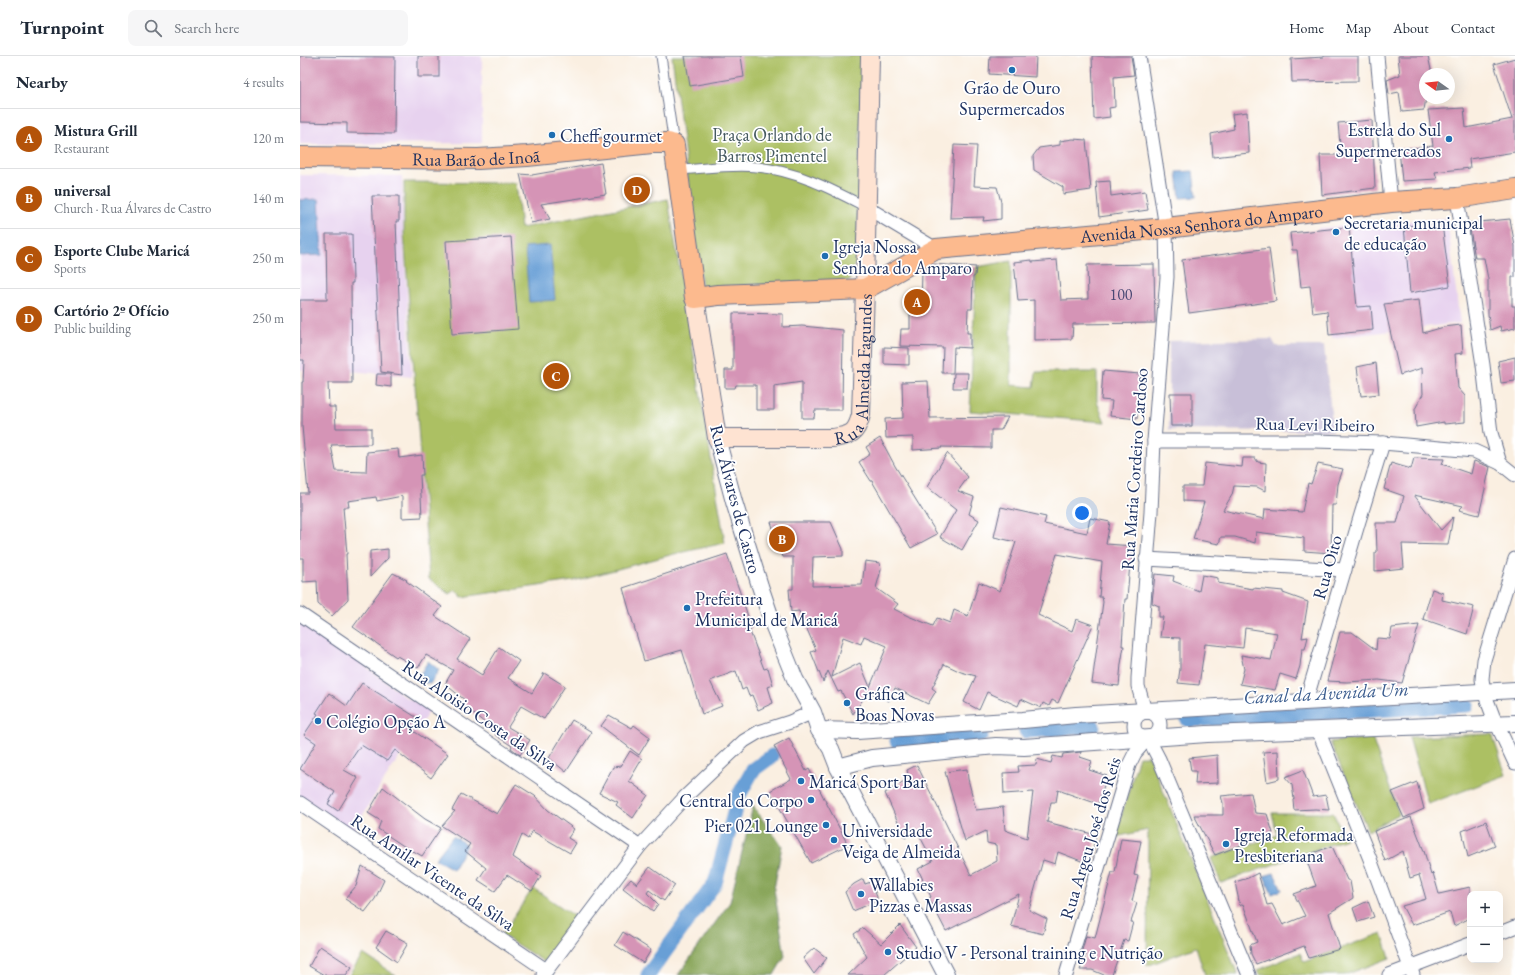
<!DOCTYPE html>
<html lang="en">
<head>
<meta charset="utf-8">
<style>
  :root { --surface:#fff; --page:#f6f6f7; --text:#1f2937; --muted:#747a83; --line:#e0e1e3; --accent:#b45309 }
  body { margin:0; font-family:"EB Garamond",serif; background:var(--page); color:var(--text) }
  .controls { position:absolute; right:12px; bottom:12px; display:grid; overflow:hidden; border-radius:8px; box-shadow:0 4px 16px #0002 }
  .controls button { width:36px; height:36px; display:grid; place-items:center; padding:0; border:0; border-bottom:1px solid var(--line); background:var(--surface); color:var(--text); font:20px sans-serif }
  .compass { position:absolute; left:1119px; top:12px; width:36px; height:36px; border-radius:50%; background:var(--surface); box-shadow:0 4px 16px #0002; rotate:285deg }
  .you { position:absolute; left:782px; top:457px; width:14px; height:14px; margin:-10px; border:3px solid #fff; border-radius:50%; background:#1a73e8; box-shadow:0 0 0 6px #1a73e833 }
  .badge { display:grid; place-items:center; width:26px; height:26px; border-radius:50%; background:var(--accent); color:#fff; font-size:13px; font-weight:700 }
  .pin { position:absolute; translate:-50% -50%; border:2px solid #fff; box-shadow:0 1px 4px #0006 }
  .list { margin:0; padding:0; list-style:none }
  h2 { display:flex; justify-content:space-between; align-items:center; height:52px; margin:0; padding:0 16px; font-size:17px }
  h2 small { font-size:13px; font-weight:400; color:var(--muted) }
  .list li { display:grid; grid-template-columns:26px 1fr auto; gap:12px; align-items:center; box-sizing:border-box; height:60px; padding:0 16px; border-top:1px solid var(--line) }
  .list b { display:block; font-size:15px; white-space:nowrap }
  .list p { margin:0; font-size:13px; white-space:nowrap; color:var(--muted) }
  .list em { font-size:13px; font-style:normal; color:var(--muted) }
  .icon { flex:none; width:22px; height:22px; fill:none; stroke:currentColor; stroke-width:2; stroke-linecap:round; stroke-linejoin:round }
  .map { position:relative; flex:none; width:1215px; height:919px; overflow:hidden }
  header { display:flex; align-items:center; gap:24px; box-sizing:border-box; height:56px; padding:0 20px; background:var(--surface); border-bottom:1px solid var(--line) }
  header strong { font-size:19px }
  nav { display:flex; gap:22px; margin-inline-start:auto; font-size:14px }
  .search { width:280px; height:36px; background:var(--page); display:flex; align-items:center; gap:10px; box-sizing:border-box; padding:0 14px; border-radius:8px; color:var(--muted); font-size:15px }
  main { display:flex }
  aside { flex:1; background:var(--surface) }
  .map>svg:first-child { display:block }
  .built { fill:#e7d2ef }
  .industrial { fill:#c8bfd8 }
  .green { fill:#acc064; stroke:#647861 }
  .forest { fill:#89a65a; stroke:#526a5c }
  .water { fill:#689fd6; stroke:#42679a }
  .lines { fill:none; stroke-linecap:round; stroke-linejoin:round }
  .canal { stroke:#689fd6; stroke-width:15 }
  .building { fill:#d594b6; fill-rule:evenodd }
  .pedestrian-casing { stroke:#69728c; stroke-width:11 }
  .minor-casing { stroke:#69728c; stroke-width:15 }
  .tertiary-casing { stroke:#69728c; stroke-width:18 }
  .secondary-casing { stroke:#69728c; stroke-width:20 }
  .primary-casing { stroke:#69728c; stroke-width:22 }
  .pedestrian { stroke:#fff; stroke-width:9 }
  .minor { stroke:#fff; stroke-width:13 }
  .tertiary { stroke:#fff; stroke-width:16 }
  .secondary { stroke:#fee3d2; stroke-width:18 }
  .primary { stroke:#fcba8e; stroke-width:20 }
  .poi-dot { fill:#1f6fb2; stroke:#fff; stroke-width:1.5 }
  .labels { text-anchor:middle; dominant-baseline:central; stroke-width:3.5; stroke-linejoin:round; paint-order:stroke }
  .number-label { font-size:16px; fill:#4a4874 }
  .poi-label { font-size:18px; fill:#1b2f5e; stroke:#fff; text-anchor:start }
  .park-label { font-size:18px; fill:#465a60; stroke:#fff }
  .street-label { font-size:18px; fill:#1b2f5e; stroke:#fff }
  .water-label { font-size:19px; font-style:italic; fill:#3a5c8e; stroke:#fff }
</style>
</head>
<body>
<header>
<strong>Turnpoint</strong>
<div class="search"><svg class="icon" aria-label="search" viewBox="0 0 24 24"><circle cx="10" cy="10" r="6"/><path d="M15 15l6 6"/></svg>Search here</div>
<nav><a>Home</a><a>Map</a><a>About</a><a>Contact</a></nav>
</header>
<main>
<aside>
<h2>Nearby<small>4 results</small></h2>
<ul class="list">
<li><span class="badge">A</span><div><b>Mistura Grill</b><p>Restaurant</p></div><em>120 m</em></li>
<li><span class="badge">B</span><div><b>universal</b><p>Church · Rua Álvares de Castro</p></div><em>140 m</em></li>
<li><span class="badge">C</span><div><b>Esporte Clube Maricá</b><p>Sports</p></div><em>250 m</em></li>
<li><span class="badge">D</span><div><b>Cartório 2º Ofício</b><p>Public building</p></div><em>250 m</em></li>
</ul>
</aside>
<div class="map">
<svg width="1215" height="919" viewBox="0 0 1215 919">
  <rect width="100%" height="100%" fill="#fff"/>
  <filter id="ink" filterUnits="userSpaceOnUse"><feTurbulence type="fractalNoise" baseFrequency=".025" numOctaves="2"/><feDisplacementMap in="SourceGraphic" scale="8" xChannelSelector="R" yChannelSelector="G"/><feConvolveMatrix kernelMatrix="1 2 1 2 8 2 1 2 1" color-interpolation-filters="sRGB"/></filter>
  <filter id="wash" filterUnits="userSpaceOnUse"><feTurbulence type="fractalNoise" baseFrequency=".012" numOctaves="4" result="noise"/><feDisplacementMap in="SourceGraphic" scale="16" xChannelSelector="R" yChannelSelector="G"/><feGaussianBlur stdDeviation="0.9" result="paint"/><feColorMatrix in="noise" values="0 0 0 0 0 0 0 0 0 0 0 0 0 0 0 0 0 1.4 0 .05"/><feComposite in="paint" operator="in"/></filter>
  <g filter="url(#wash)">
    <rect width="100%" height="100%" fill="#faefe1"/>
    <g class="built">
      <polygon points="0,0 182,0 182,87 0,88"/>
      <polygon points="0,119 102,120 103,177 112,321 52,315 0,314"/>
      <polygon points="1147,162 1160,267 1032,282 1025,222 1022,222 1018,172"/>
      <polygon points="0,568 51,599 104,640 130,654 83,726 52,777 0,740"/>
    </g>
    <polygon class="industrial" points="972,283 976,290 1024,290 1033,375 869,374 869,285"/>
    <g class="green">
      <polygon points="372,0 562,0 557,203 550,225 402,231"/>
      <polygon points="104,126 216,127 221,172 368,143 425,487 374,498 273,525 162,541 156,534 150,538 129,523 104,177"/>
      <polygon points="711,205 711,329 734,331 736,316 797,316 797,346 805,366 670,355 676,211"/>
      <polygon points="1192,678 1206,719 1128,748 1109,681"/>
      <polygon points="1072,682 1099,758 1068,775 1030,686"/>
      <polygon points="839,700 849,700 938,919 905,919 896,891 847,910 848,774 815,781"/>
      <polygon points="972,757 1033,757 1046,783 921,827 911,802 977,779"/>
      <polygon points="233,832 276,861 246,907 202,879"/>
      <polygon points="1082,877 1090,902 1045,919 960,919 958,914 1000,897 1004,906"/>
      <polygon points="63,898 95,919 49,919"/>
    </g>
    <polygon class="forest" points="453,750 482,790 474,833 485,900 474,919 378,919 430,846"/>
    <g class="water">
      <polygon points="893,115 896,141 880,142 877,116"/>
      <polygon points="19,143 22,199 0,200 0,144"/>
      <polygon points="250,189 255,244 229,246 225,191"/>
      <polygon points="128,605 139,614 130,628 127,626 125,628 119,620"/>
      <polygon points="153,780 167,789 153,813 135,803"/>
      <polygon points="974,817 982,834 972,838 964,820"/>
    </g>
    <g class="lines">
      <g class="canal">
        <polyline points="888,664 1167,649"/>
        <polyline points="726,675 793,670"/>
        <polyline points="597,685 681,679"/>
        <polyline points="348,919 415,827 439,739 453,714 472,700"/>
      </g>
    </g>
    <g id="blocks">
      <g class="building">
        <polygon points="0,0 95,1 94,78 47,77 47,67 0,66"/>
        <rect x="118" y="0" width="21" height="21"/>
        <polygon points="385,0 441,0 444,21 390,30"/>
        <polygon points="690,0 736,0 735,21 689,18"/>
        <polygon points="792,0 831,0 834,19 814,21 815,51 809,52 810,61 794,63"/>
        <polygon points="1024,0 1058,0 1058,25 992,26 991,3 1024,1"/>
        <polygon points="1098,0 1128,0 1132,18 1125,18 1126,42 1124,54 1102,56 1099,36 1089,38 1087,24 1100,19"/>
        <polygon points="1215,2 1215,96 1169,103 1170,112 1135,116 1137,123 1102,125 1099,93 1133,90 1128,54 1164,52 1166,72 1212,63 1194,8"/>
        <polygon points="947,56 949,97 913,101 911,78 934,73 932,58"/>
        <polygon points="1072,64 1075,132 1022,139 1020,99 1041,99 1038,67"/>
        <polygon points="773,83 786,84 791,134 763,138 763,131 734,114 733,100 739,92 760,89 760,85"/>
        <polygon points="654,89 677,90 674,130 697,131 701,146 701,163 683,165 684,161 650,162"/>
        <polygon points="301,107 306,138 241,148 250,163 231,167 220,118 232,119"/>
        <polygon points="810,125 811,140 845,135 848,154 799,161 796,126"/>
        <polygon points="72,140 99,140 99,165 96,165 102,319 81,316"/>
        <polygon points="1210,163 1215,190 1215,221 1212,221 1212,250 1215,250 1215,272 1201,275 1200,270 1190,274 1188,258 1188,223 1184,202 1175,202 1169,167"/>
        <polygon points="1142,168 1150,230 1110,237 1104,170"/>
        <polygon points="1049,171 1057,251 1071,250 1073,274 1029,279 1027,255 1013,257 1010,230 1001,231 997,194 992,194 990,177"/>
        <polygon points="26,178 52,178 53,227 51,227 52,327 28,327 29,351 35,351 36,372 71,372 71,388 31,389 36,415 66,416 67,396 98,393 99,402 122,399 123,419 120,419 122,461 102,462 102,440 77,445 76,441 48,445 49,451 43,451 47,498 46,498 48,543 32,560 18,548 17,525 3,526 3,502 0,502 0,437 8,437 2,370 2,326 3,326 4,304 0,304 0,244 27,244"/>
        <polygon points="211,181 218,273 152,278 146,185"/>
        <polygon points="969,192 976,245 889,257 882,204"/>
        <polygon points="732,204 732,206 757,204 761,244 788,243 787,209 854,208 855,267 773,268 772,283 734,284 734,244 718,245 714,206"/>
        <polygon points="633,208 676,211 675,220 673,221 672,253 668,253 667,277 670,277 670,292 654,291 653,317 642,317 643,291 600,290 601,273 610,273 610,256 621,256 622,214"/>
        <polygon points="1119,244 1123,277 1144,271 1161,269 1163,297 1155,298 1158,332 1165,340 1165,366 1144,368 1144,366 1116,371 1115,353 1123,338 1122,312 1100,319 1084,248"/>
        <polygon points="433,257 483,258 483,271 502,270 543,274 542,354 515,354 514,362 502,362 502,326 474,330 474,354 456,354 456,329 436,329 435,332 425,332 425,314 433,314"/>
        <polygon points="584,291 609,292 609,309 584,308"/>
        <polygon points="1215,301 1215,325 1201,327 1198,305"/>
        <polygon points="1076,307 1079,338 1061,340 1057,311"/>
        <polygon points="803,315 840,318 837,363 810,360 812,345 801,344"/>
        <polygon points="654,317 668,317 667,332 653,332"/>
        <polygon points="77,318 91,318 91,331 76,329"/>
        <polygon points="628,325 630,362 708,361 701,374 691,374 691,392 641,391 642,392 613,394 613,381 586,382 585,363 603,362 602,326"/>
        <polygon points="870,337 892,337 892,370 871,370"/>
        <polygon points="580,382 595,410 637,478 611,492 572,425 571,425 559,406 570,398 566,391"/>
        <polygon points="647,397 668,421 658,435 674,441 669,458 679,464 662,494 640,481 656,454 627,431"/>
        <polygon points="943,402 955,402 958,406 966,407 965,435 957,431 934,430 932,439 923,454 964,463 965,453 1002,456 1008,427 1011,428 1018,408 1043,413 1038,428 1036,449 1032,449 1031,497 1004,495 1004,482 956,476 955,487 935,481 921,481 919,488 893,483 904,446 883,445 883,430 902,430 905,407 942,411"/>
        <polygon points="1114,402 1144,403 1142,408 1171,418 1174,405 1190,411 1179,459 1159,454 1163,450 1114,439 1141,474 1153,461 1148,489 1102,488 1104,512 1075,515 1075,497 1077,496 1076,467 1097,467 1104,440 1084,433 1091,407 1111,413"/>
        <path d="M701 451 746 461 744 468 787 477 790 462 810 466 806 488 834 490 832 508 830 507 827 543H825L822 590H824L821 608 819 630 792 627 803 546 802 541H799L802 506 757 498 738 559 772 575 776 563 793 569 758 647 752 644 749 650 743 647 741 652 721 643 718 650 687 636 679 654 664 646 676 620 661 616 644 608 632 632 636 635 628 648 595 632 589 645 568 636 553 658 541 635 538 636 528 615 523 626 511 596 516 594 499 555 491 556 489 533H493V501H483L471 466H531L543 493V500L513 501 512 530 562 529 565 505 580 507 581 514 576 532 598 548 594 553 608 560 633 570 637 562 650 567 654 554 668 560 679 526 700 535 716 486 694 481ZM564 580 587 590 570 631 560 607 532 621 543 581 561 588Z"/>
        <polygon points="88,493 88,502 70,521 70,495"/>
        <polygon points="427,498 452,572 449,573 464,613 468,612 473,629 468,631 473,647 458,654 452,639 449,640 446,632 442,634 436,615 410,625 422,650 402,658 382,594 344,605 323,532"/>
        <polygon points="93,517 107,524 106,525 142,551 135,560 170,583 157,603 182,619 199,591 219,605 208,622 232,637 244,617 265,630 244,663 221,650 208,671 230,684 220,699 211,692 212,690 195,679 197,677 163,649 166,645 145,628 153,614 126,599 118,612 97,600 96,601 53,571"/>
        <polygon points="855,518 874,520 873,525 899,535 902,519 918,522 918,527 953,533 953,532 983,535 983,537 1008,546 1002,582 1008,581 1005,593 1002,593 1000,610 996,623 980,618 975,634 940,628 944,613 941,599 971,604 977,577 945,572 943,592 905,588 899,629 878,627 880,613 880,582 860,581 863,561 859,561 859,550 852,547"/>
        <polygon points="1132,533 1143,537 1142,544 1174,551 1167,578 1123,563"/>
        <polygon points="1119,569 1102,627 1079,624 1047,626 1027,625 1040,576 1052,576 1076,594 1077,582 1090,583 1092,572"/>
        <polygon points="62,627 116,661 109,672 148,698 131,722 95,694 87,705 61,689 44,714 58,722 38,755 28,748 35,736 0,713 16,687 4,679 18,658 16,657 29,637 47,650"/>
        <polygon points="309,659 332,672 334,669 350,681 339,699 301,670"/>
        <polygon points="272,664 292,676 266,716 249,702"/>
        <polygon points="489,682 506,715 509,713 548,789 511,807 470,735 491,723 474,690"/>
        <polygon points="330,695 342,703 329,725 348,739 333,762 316,749 318,746 299,737 313,711 321,710"/>
        <polygon points="978,695 979,723 967,726 963,696"/>
        <polygon points="781,696 780,701 792,705 789,714 807,720 798,748 758,734 756,746 751,746 747,766 796,779 793,792 794,791 789,808 758,796 755,808 743,804 729,854 747,863 743,878 711,870 719,838 646,875 629,842 631,841 618,813 633,805 617,775 605,782 585,737 609,722 607,714 617,709 671,819 697,805 696,789 687,787 686,775 665,785 645,716 667,713 668,723 676,754 703,751 705,774 727,782 733,736 704,738 703,717 719,716 718,710 736,709 737,703 751,707 753,700 762,702 763,698"/>
        <polygon points="917,699 918,727 895,728 896,715 891,715 889,702"/>
        <polygon points="1003,714 1013,741 1026,739 1029,754 1015,753 994,754 993,744 994,743 992,729 985,721"/>
        <polygon points="1117,726 1124,753 1104,762 1092,736"/>
        <polygon points="216,728 235,740 248,754 274,773 268,782 276,787 270,797 232,775 228,783 222,779 213,801 241,820 232,835 207,819 195,835 178,824 186,812 165,795 170,788 142,770 155,755 152,754 161,738 197,758"/>
        <polygon points="83,731 125,763 141,772 122,800 115,796 111,795 78,773 81,765 68,757"/>
        <polygon points="951,737 955,757 967,758 973,777 915,799 894,759 923,759 923,747 921,740"/>
        <polygon points="1111,761 1124,795 1131,819 1133,817 1139,838 1170,831 1170,862 1154,870 1150,856 1112,869 1102,850 1126,843 1119,819 1110,822 1103,795 1085,805 1074,775"/>
        <polygon points="1186,765 1195,790 1168,801 1162,775"/>
        <polygon points="821,783 841,785 834,819 838,820 832,845 837,847 831,866 833,866 828,885 824,884 812,919 804,919 792,914 780,914 786,899 781,898 786,880 795,882 812,816 815,816"/>
        <polygon points="1032,790 1047,824 1050,825 1053,842 1029,857 1040,893 1009,902 1004,890 956,908 951,898 950,889 957,886 943,848 940,850 935,826 948,822 958,817 967,849 972,848 983,869 1005,860 994,838 1016,830 1005,800"/>
        <polygon points="62,810 84,824 75,843 65,856 45,843 56,830"/>
        <polygon points="350,811 375,829 364,845 349,834 347,837 358,848 353,855 323,832 331,823 337,828"/>
        <polygon points="563,823 565,828 571,826 577,841 577,845 553,855 545,836 554,828"/>
        <polygon points="1068,845 1074,861 1058,866 1053,852"/>
        <polygon points="600,869 616,891 584,919 548,919 567,901 554,878 563,872 581,888"/>
        <polygon points="86,875 108,887 97,906 76,891"/>
        <polygon points="323,876 351,894 343,907 315,889"/>
        <polygon points="20,890 52,911 46,919 24,919 9,910"/>
        <polygon points="514,892 527,902 514,918 503,902"/>
      </g>
    </g>
  </g>
  <g filter="url(#ink)">
    <use href="#blocks" fill-opacity="0" stroke="#69728c" stroke-width="1"/>
    <g class="lines">
      <g class="pedestrian-casing">
        <g id="pedestrian">
          <polyline points="361,0 374,89"/>
          <path d="M378 114C404 113 431 108 457 111 497 115 531 133 566 151"/>
        </g>
      </g>
      <g class="minor-casing">
        <g id="minor">
          <polyline points="839,0 866,172 867,221 854,385 851,456 838,622 838,630 845,655"/>
          <polyline points="1077,0 1091,146"/>
          <polyline points="1157,142 1183,309 1191,377 1200,407"/>
          <polyline points="566,151 636,193"/>
          <polyline points="854,385 1014,385 1083,387 1174,395 1200,407 1215,419"/>
          <polyline points="846,503 1045,514"/>
          <polyline points="1215,503 1184,604 1182,623 1184,636 1193,660 1215,707"/>
          <polyline points="0,558 340,790"/>
          <polyline points="1006,645 1059,465 1083,387"/>
          <circle cx="847" cy="669" r="13"/>
          <polyline points="1018,674 1070,803 1113,919"/>
          <polyline points="0,747 246,914"/>
          <polyline points="1200,877 1215,871"/>
          <polyline points="243,919 340,790 385,741 444,685 459,676 490,666 513,656"/>
          <polyline points="766,919 829,709 835,697 848,682 859,703 949,919"/>
          <polyline points="1089,919 1170,888"/>
        </g>
      </g>
      <g class="tertiary-casing">
        <g id="tertiary">
          <polyline points="417,382 434,446 460,530 474,571 495,623 513,656 519,674 531,693 538,711 646,919"/>
          <polyline points="519,674 557,675 723,664 776,659 1215,634"/>
          <polyline points="538,711 572,702 696,690 724,691 907,678 1215,667"/>
        </g>
      </g>
      <g class="secondary-casing">
        <g id="secondary">
          <path id="s1" d="M395 242 417 382H533C551 379 556 378 561 359L565 233 570 0"/>
        </g>
      </g>
      <g class="primary-casing">
        <g id="primary">
          <path id="s2" d="M0 101 178 103 227 100 352 87H368L374 89 395 242 418 239 565 233 636 193 866 172 1091 146 1157 142 1215 133"/>
        </g>
      </g>
      <use href="#pedestrian" class="pedestrian"/>
      <use href="#minor" class="minor"/>
      <use href="#tertiary" class="tertiary"/>
      <use href="#secondary" class="secondary"/>
      <use href="#primary" class="primary"/>
    </g>
  </g>
  <g class="poi-dot">
    <circle cx="712" cy="14" r="4"/>
    <circle cx="252" cy="79" r="4"/>
    <circle cx="1149" cy="83" r="4"/>
    <circle cx="1036" cy="176" r="4"/>
    <circle cx="525" cy="200" r="4"/>
    <circle cx="387" cy="552" r="4"/>
    <circle cx="547" cy="647" r="4"/>
    <circle cx="18" cy="665" r="4"/>
    <circle cx="501" cy="725" r="4"/>
    <circle cx="511" cy="744" r="4"/>
    <circle cx="526" cy="769" r="4"/>
    <circle cx="534" cy="784" r="4"/>
    <circle cx="926" cy="788" r="4"/>
    <circle cx="561" cy="838" r="4"/>
    <circle cx="588" cy="896" r="4"/>
  </g>
  <g class="labels">
    <g class="number-label">
      <text x="821" y="238">100</text>
    </g>
    <g class="poi-label">
      <text x="712" y="31" text-anchor="middle">Grão de Ouro<tspan x="712" dy="21">Supermercados</tspan></text>
      <text x="1141" y="73" text-anchor="end">Estrela do Sul<tspan x="1141" dy="21">Supermercados</tspan></text>
      <text x="260" y="79">Cheff gourmet</text>
      <text x="1044" y="166">Secretaria municipal<tspan x="1044" dy="21">de educação</tspan></text>
      <text x="533" y="190">Igreja Nossa<tspan x="533" dy="21">Senhora do Amparo</tspan></text>
      <text x="395" y="542">Prefeitura<tspan x="395" dy="21">Municipal de Maricá</tspan></text>
      <text x="555" y="637">Gráfica<tspan x="555" dy="21">Boas Novas</tspan></text>
      <text x="26" y="665">Colégio Opção A</text>
      <text x="509" y="725">Maricá Sport Bar</text>
      <text x="503" y="744" text-anchor="end">Central do Corpo</text>
      <text x="518" y="769" text-anchor="end">Pier 021 Lounge</text>
      <text x="542" y="774">Universidade<tspan x="542" dy="21">Veiga de Almeida</tspan></text>
      <text x="934" y="778">Igreja Reformada<tspan x="934" dy="21">Presbiteriana</tspan></text>
      <text x="569" y="828">Wallabies<tspan x="569" dy="21">Pizzas e Massas</tspan></text>
      <text x="596" y="896">Studio V - Personal training e Nutrição</text>
    </g>
    <g class="park-label">
      <text x="472" y="78">Praça Orlando de<tspan x="472" dy="21">Barros Pimentel</tspan></text>
    </g>
    <g class="street-label">
      <text stroke="none"><textPath href="#s2" startOffset="176">Rua Barão de Inoã</textPath></text>
      <text stroke="none"><textPath href="#s2" startOffset="1048">Avenida Nossa Senhora do Amparo</textPath></text>
      <text stroke="none"><textPath href="#s1" startOffset="339">Rua Almeida Fagundes</textPath></text>
      <text transform="translate(1015 368) rotate(1)">Rua Levi Ribeiro</text>
      <text transform="translate(834 413) rotate(-86)">Rua Maria Cordeiro Cardoso</text>
      <text transform="translate(436 443) rotate(75)">Rua Álvares de Castro</text>
      <text transform="translate(1027 511) rotate(-74)">Rua Oito</text>
      <text transform="translate(180 659) rotate(34)">Rua Aloisio Costa da Silva</text>
      <text transform="translate(790 782) rotate(-73)">Rua Argeu José dos Reis</text>
      <text transform="translate(133 816) rotate(34)">Rua Amilar Vicente da Silva</text>
    </g>
    <g class="water-label">
      <text transform="translate(1026 637) rotate(-3)">Canal da Avenida Um</text>
    </g>
  </g>
</svg>
<div class="controls">
<button>+</button>
<button>−</button>
</div>
<svg class="compass" viewBox="-18 -18 36 36"><path d="M0-13l5 13h-10z" fill="#e53935"/><path d="M0 13l5-13h-10z" fill="#747a83"/></svg>
<div class="you"></div>
<div class="pin badge" style="left:617px;top:246px">A</div>
<div class="pin badge" style="left:482px;top:483px">B</div>
<div class="pin badge" style="left:256px;top:320px">C</div>
<div class="pin badge" style="left:337px;top:134px">D</div>
</div>
</main>
</body>
</html>
